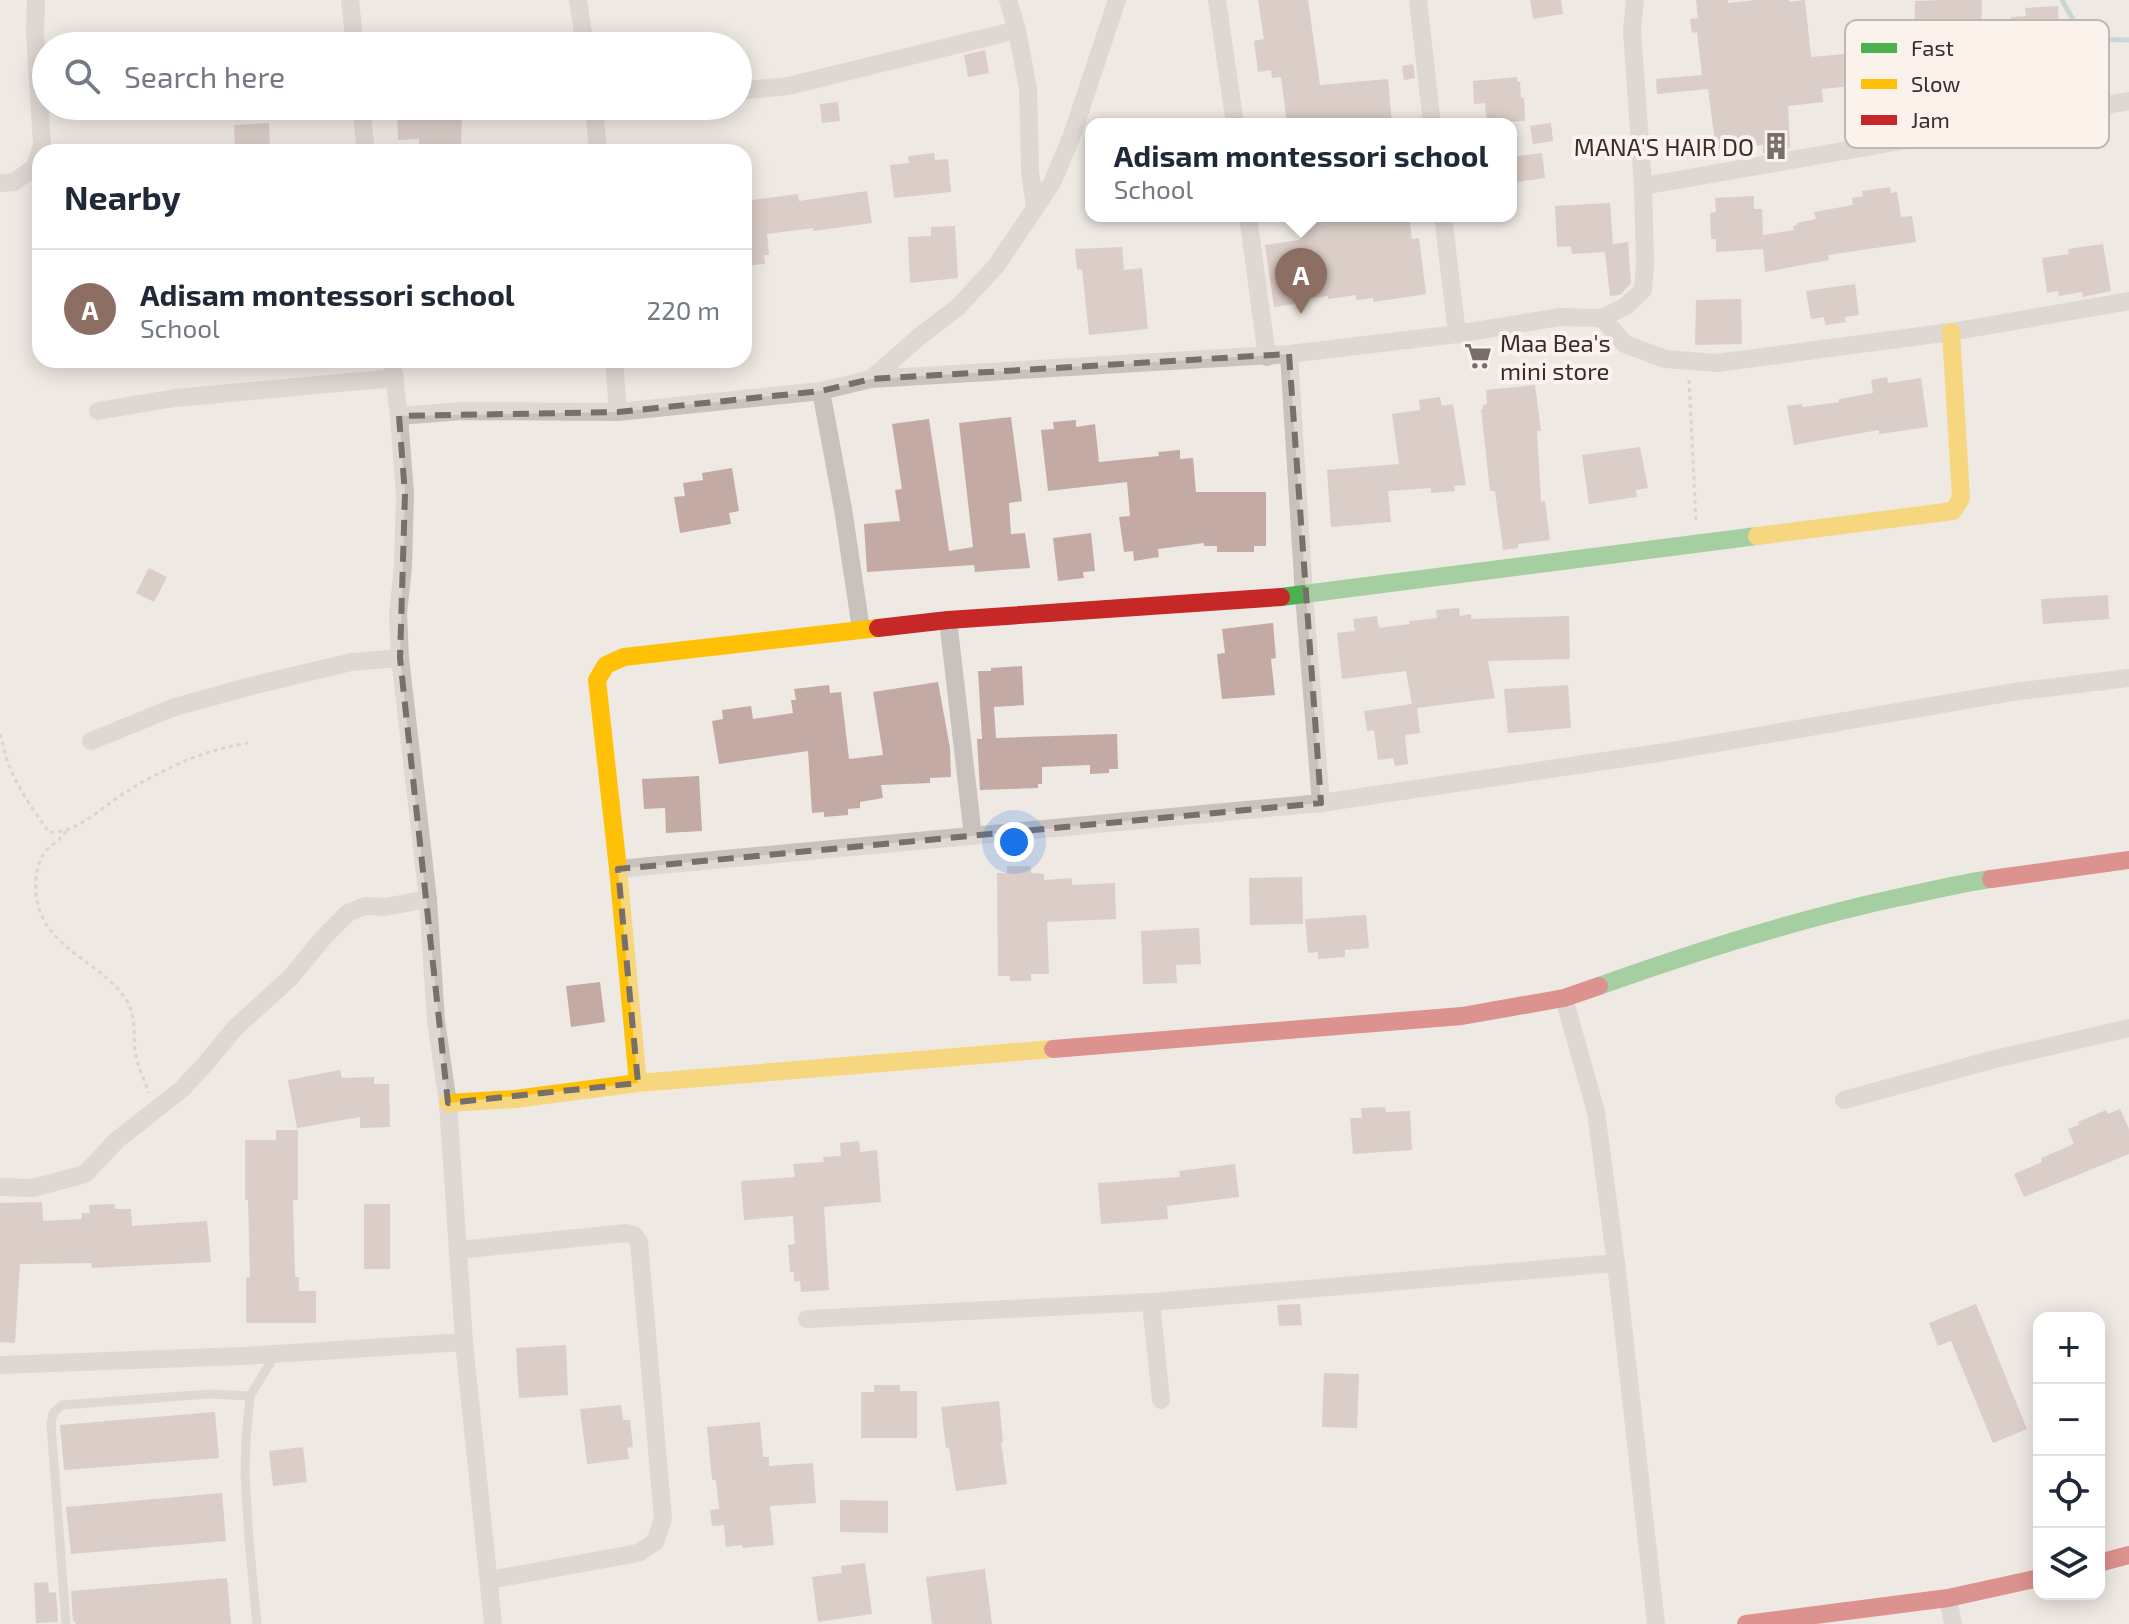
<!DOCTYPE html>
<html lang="en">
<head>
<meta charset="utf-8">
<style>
  :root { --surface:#fff; --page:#f6f6f7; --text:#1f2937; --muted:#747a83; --line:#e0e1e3; --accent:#b45309 }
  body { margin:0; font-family:"Exo 2",sans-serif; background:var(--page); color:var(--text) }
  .controls { position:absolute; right:24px; bottom:24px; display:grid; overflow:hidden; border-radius:16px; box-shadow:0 4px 20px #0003 }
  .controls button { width:72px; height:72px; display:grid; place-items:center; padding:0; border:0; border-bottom:2px solid var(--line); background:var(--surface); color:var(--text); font:40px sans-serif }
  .you { position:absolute; left:1014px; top:842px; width:28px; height:28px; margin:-20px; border:6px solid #fff; border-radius:50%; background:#1a73e8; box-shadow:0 0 0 12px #1a73e833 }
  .badge { display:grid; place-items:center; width:52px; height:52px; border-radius:50%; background:var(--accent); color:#fff; font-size:26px; font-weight:700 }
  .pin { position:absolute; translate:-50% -66px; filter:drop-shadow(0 2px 4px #0008) }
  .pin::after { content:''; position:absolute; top:42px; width:28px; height:24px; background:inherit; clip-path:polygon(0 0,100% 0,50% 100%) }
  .popup { position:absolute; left:1085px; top:118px; width:432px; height:104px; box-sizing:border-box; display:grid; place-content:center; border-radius:16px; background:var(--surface); filter:drop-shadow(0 2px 6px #0005); font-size:26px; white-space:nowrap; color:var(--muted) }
  .popup b { font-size:30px; color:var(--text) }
  .popup::after { content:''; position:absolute; left:50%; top:100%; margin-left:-16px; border:16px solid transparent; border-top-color:var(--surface) }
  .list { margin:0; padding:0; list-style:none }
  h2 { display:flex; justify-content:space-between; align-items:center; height:104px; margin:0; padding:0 32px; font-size:34px }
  h2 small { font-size:26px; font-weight:400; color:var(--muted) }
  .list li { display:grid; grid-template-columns:52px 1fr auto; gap:24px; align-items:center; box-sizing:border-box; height:120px; padding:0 32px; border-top:2px solid var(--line) }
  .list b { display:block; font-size:30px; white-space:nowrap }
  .list p { margin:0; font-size:26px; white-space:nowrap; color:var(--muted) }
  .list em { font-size:26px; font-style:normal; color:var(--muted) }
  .icon { flex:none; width:44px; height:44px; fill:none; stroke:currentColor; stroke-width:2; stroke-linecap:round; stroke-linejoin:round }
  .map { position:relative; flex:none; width:2129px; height:1624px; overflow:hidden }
  .search { position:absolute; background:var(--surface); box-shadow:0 4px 20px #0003; left:32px; top:32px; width:720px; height:88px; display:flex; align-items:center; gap:20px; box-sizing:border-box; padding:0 28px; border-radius:44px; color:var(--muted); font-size:30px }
  .panel { position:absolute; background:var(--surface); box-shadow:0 4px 20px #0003; left:32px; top:144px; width:720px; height:224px; border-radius:24px }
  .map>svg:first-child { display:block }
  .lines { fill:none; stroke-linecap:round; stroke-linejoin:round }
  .stream { stroke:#9ec3bf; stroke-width:5 }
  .building { fill:#c4aaa4 }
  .path { stroke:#c2b9b4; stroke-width:3; stroke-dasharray:4 4; stroke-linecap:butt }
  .lane { stroke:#c9c1bc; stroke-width:9 }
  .street { stroke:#c9c1bc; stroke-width:18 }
  .fast { stroke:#4caf50; stroke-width:18 }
  .slow { stroke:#ffc107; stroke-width:18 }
  .jam { stroke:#c62828; stroke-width:18 }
  .marked { fill:none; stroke:#796f6a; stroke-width:6; stroke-dasharray:16 10; stroke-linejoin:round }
  .labels { text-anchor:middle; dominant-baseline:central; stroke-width:8; stroke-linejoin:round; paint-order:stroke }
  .poi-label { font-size:24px; fill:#3a2d29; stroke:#fbf2eb; text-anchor:end }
  .key { fill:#fbf2eb; stroke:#c1b7b1; stroke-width:2 }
  .key-label { font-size:22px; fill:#3a2d29 }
</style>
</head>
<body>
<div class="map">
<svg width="2129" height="1624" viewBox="0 0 2129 1624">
  <rect width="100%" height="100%" fill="#efe9e3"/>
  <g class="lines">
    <polyline class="stream" points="2062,0 2084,39 2129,40"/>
  </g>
  <g class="building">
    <polygon points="1258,0 1308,0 1320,85 1388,79 1392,124 1287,124 1281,77 1272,78 1271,70 1258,72 1254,41 1264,39"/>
    <polygon points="1530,0 1561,0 1563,14 1533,19"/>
    <polygon points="1696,0 1728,0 1728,3 1757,0 1789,0 1789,2 1805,0 1811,57 1891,50 1893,81 1878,82 1879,99 1862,100 1860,85 1822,89 1823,102 1788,106 1790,148 1763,153 1763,145 1716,149 1708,89 1657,94 1656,79 1702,75 1697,32 1692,33 1690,19 1698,18"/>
    <polygon points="1944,0 1982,0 1981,38 1914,36 1915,1"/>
    <polygon points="2058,6 2059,54 2080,51 2087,96 2031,106 2030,102 2017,104 2011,61 2013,61 2011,17 2026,16 2025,8"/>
    <polygon points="985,50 989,73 968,77 964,55"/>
    <polygon points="1413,64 1415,78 1404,80 1402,66"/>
    <polygon points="1517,77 1517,82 1520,82 1521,98 1524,98 1525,121 1487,123 1485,103 1474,104 1473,81"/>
    <polygon points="838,102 840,121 822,123 820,104"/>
    <polygon points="397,106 462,106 461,149 419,148 419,139 398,140"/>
    <polygon points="269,123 270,152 235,152 234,125"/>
    <polygon points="1551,123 1553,141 1533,144 1530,126"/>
    <polygon points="934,153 935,160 948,159 951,192 894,198 890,165 909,163 908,156"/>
    <polygon points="1542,153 1545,178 1511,183 1511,157"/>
    <polygon points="1890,187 1891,193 1897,192 1901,217 1912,216 1916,242 1828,255 1829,260 1765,272 1763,249 1716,252 1716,239 1711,239 1710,213 1716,212 1715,198 1754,196 1754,209 1762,209 1763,235 1794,230 1793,226 1797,225 1797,223 1816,219 1814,212 1853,205 1852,198 1863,196 1862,191"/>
    <polygon points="867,191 872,223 813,231 813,228 767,234 769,255 764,255 765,264 744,266 744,201 798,194 799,201"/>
    <polygon points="1610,203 1613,244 1628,242 1631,283 1620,295 1610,296 1605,252 1572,254 1571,246 1557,247 1555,206"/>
    <polygon points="1298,216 1409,216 1412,239 1419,238 1426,294 1373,302 1373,298 1356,300 1356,295 1328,299 1328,296 1294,300 1294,304 1274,307 1265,245 1300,240"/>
    <polygon points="955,226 958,278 910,283 908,237 931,236 931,227"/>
    <polygon points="2103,244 2111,291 2083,297 2082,292 2059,296 2058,291 2047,293 2042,258 2069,254 2068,249"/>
    <polygon points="1122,247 1124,270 1142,268 1148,329 1089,335 1082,269 1077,270 1075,249"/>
    <polygon points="1855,284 1859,315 1845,317 1846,322 1825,325 1824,317 1811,319 1806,291"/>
    <polygon points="1736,299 1741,299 1742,344 1695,345 1696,300"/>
    <polygon points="1887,377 1888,383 1921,378 1928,427 1879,434 1879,430 1794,445 1787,406 1802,404 1803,407 1839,402 1839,399 1873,393 1871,380"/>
    <polygon points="1535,385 1541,431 1537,431 1541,502 1545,501 1550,540 1518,544 1518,548 1503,550 1495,491 1490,491 1481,409 1483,409 1483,405 1487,404 1486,390"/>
    <polygon points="1440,397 1442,406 1453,404 1466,485 1454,486 1455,491 1431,493 1431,488 1388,491 1391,522 1331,527 1327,470 1399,464 1392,414 1420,410 1419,400"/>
    <polygon points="1011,417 1022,501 1009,503 1011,534 1025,533 1030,568 975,572 974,565 867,572 864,524 900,521 895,490 902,489 892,424 929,419 949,551 973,547 959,423"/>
    <polygon points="1076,420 1076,427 1095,424 1099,462 1159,456 1158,452 1180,450 1180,459 1193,458 1196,492 1266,492 1266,546 1254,546 1254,552 1217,552 1217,546 1204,546 1204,543 1158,549 1159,557 1134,561 1133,551 1124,552 1119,517 1130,516 1127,482 1048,491 1041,430 1054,429 1053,422"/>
    <polygon points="1640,447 1648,488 1636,490 1637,497 1589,504 1582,455"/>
    <polygon points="732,468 739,511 729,513 731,524 680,533 674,497 685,496 683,483 703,480 702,473"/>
    <polygon points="1091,533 1095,571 1083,572 1084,578 1058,581 1053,538"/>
    <polygon points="149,568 167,577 154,602 136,593"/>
    <polygon points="2108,595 2109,619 2043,624 2041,599"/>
    <polygon points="1459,608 1460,616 1471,614 1471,619 1569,616 1570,659 1488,661 1495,698 1417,708 1420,733 1405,735 1408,764 1395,766 1393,758 1378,760 1374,730 1367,731 1364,711 1412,704 1406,671 1342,679 1337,633 1355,631 1353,619 1377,616 1379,628 1410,624 1409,621 1437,618 1436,610"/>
    <polygon points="1273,623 1276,658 1271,659 1275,695 1222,699 1217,654 1225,653 1222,629"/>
    <polygon points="1022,666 1024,705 994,707 996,738 1117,734 1118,769 1109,769 1109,773 1090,774 1090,765 1042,767 1042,784 1038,784 1038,788 980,790 977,739 982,739 978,671 991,671 991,668"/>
    <polygon points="938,682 950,748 951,777 930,778 930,783 881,785 883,798 860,802 860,808 848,809 848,815 824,817 824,812 812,813 808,751 719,764 712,721 723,719 722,710 751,706 753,719 793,713 791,700 796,700 794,689 829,685 830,693 841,692 849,759 883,755 873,692"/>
    <polygon points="1568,685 1571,728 1508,733 1504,689"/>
    <polygon points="699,776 702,831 666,833 665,808 644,809 642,779"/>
    <polygon points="1007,866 1031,866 1031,873 1044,874 1044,880 1072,878 1072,885 1115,883 1116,919 1047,922 1049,974 1031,974 1031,981 1010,981 1010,976 998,976 997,873 1007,873"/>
    <polygon points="1302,877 1303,924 1250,925 1249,878"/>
    <polygon points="1366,915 1369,948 1345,950 1345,957 1318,959 1318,952 1308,953 1305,919"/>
    <polygon points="1199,928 1201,964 1176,965 1177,983 1143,984 1141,931"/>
    <polygon points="600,982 605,1022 571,1027 566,986"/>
    <polygon points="340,1070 342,1078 374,1077 374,1084 389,1084 390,1127 360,1128 360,1117 297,1128 288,1080"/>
    <polygon points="1385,1107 1386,1112 1410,1111 1412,1150 1353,1154 1350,1118 1362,1118 1361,1108"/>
    <polygon points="2120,1109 2129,1129 2129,1154 2024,1197 2014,1174 2042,1162 2041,1158 2074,1144 2068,1129 2079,1125 2078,1122 2106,1110 2108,1114"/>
    <polygon points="276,1130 298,1130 298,1200 293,1200 295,1277 299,1277 299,1291 316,1291 316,1323 246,1323 246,1277 250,1277 248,1200 245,1200 245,1140 276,1140"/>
    <polygon points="859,1141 860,1152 877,1150 881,1202 824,1207 829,1290 801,1292 800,1281 794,1282 794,1272 790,1272 788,1245 795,1244 793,1216 744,1220 741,1181 795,1177 793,1164 824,1162 823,1157 841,1156 840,1143"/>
    <polygon points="1235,1164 1239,1197 1167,1206 1168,1219 1101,1224 1098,1183 1180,1177 1179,1171"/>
    <polygon points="42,1202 43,1221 82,1219 82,1213 90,1213 89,1205 114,1204 115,1209 131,1209 132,1226 207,1221 211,1262 92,1268 91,1263 20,1264 15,1343 0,1342 0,1203"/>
    <rect x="364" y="1204" width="26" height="65"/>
    <polygon points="1300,1304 1302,1325 1279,1326 1277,1305"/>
    <polygon points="1976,1304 2027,1429 1993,1443 1951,1341 1938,1346 1929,1323"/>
    <polygon points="566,1345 568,1395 519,1398 516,1348"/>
    <polygon points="1324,1373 1359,1374 1357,1428 1322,1427"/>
    <polygon points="874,1385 900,1385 900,1391 917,1391 917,1438 861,1438 861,1392 874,1392"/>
    <polygon points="999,1401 1003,1442 1001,1442 1007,1484 956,1491 949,1448 946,1448 941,1407"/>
    <polygon points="621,1405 623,1420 630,1420 633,1447 627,1448 629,1459 587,1464 580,1409"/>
    <polygon points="215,1412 219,1458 64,1470 60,1425"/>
    <polygon points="760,1422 763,1457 769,1457 769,1466 813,1463 816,1503 770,1506 774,1545 743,1548 742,1545 726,1547 724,1525 712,1526 710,1510 719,1509 716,1480 712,1480 707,1427"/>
    <polygon points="303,1447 307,1482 273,1486 269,1451"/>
    <polygon points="222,1493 226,1541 71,1554 66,1507"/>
    <polygon points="840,1500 888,1501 888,1533 840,1532"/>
    <polygon points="865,1563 872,1614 818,1622 812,1577 842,1573 841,1566"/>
    <polygon points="985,1569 992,1624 932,1624 926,1577"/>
    <polygon points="227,1578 231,1624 76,1624 75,1621 73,1622 71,1591"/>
    <polygon points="48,1582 49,1593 56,1592 58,1622 36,1623 34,1583"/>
  </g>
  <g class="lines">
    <g class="path">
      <polyline points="1689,380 1696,521"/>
      <path d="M0 734C3 743 4 752 7 760 16 786 33 810 49 832 76 835 104 805 126 792 140 783 155 775 170 768 196 755 220 748 248 743"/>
      <path d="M66 831C59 843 48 845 42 857 36 869 35 881 36 893 41 948 98 959 125 998 137 1015 133 1034 135 1052 138 1067 144 1079 149 1093"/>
    </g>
    <g class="lane">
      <polyline points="66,1624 51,1424 53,1413 62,1405 210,1394 250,1396"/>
      <polyline points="257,1624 249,1540 245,1474 246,1439 250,1396 275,1355"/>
    </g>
    <g class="street">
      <polyline points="350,0 355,46"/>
      <polyline points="578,0 585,46"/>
      <polyline points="1008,0 1017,30 1028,89 1030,171 1035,207"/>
      <polyline points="1217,0 1235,124"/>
      <polyline points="1418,0 1432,124"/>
      <polyline points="738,91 788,86 1017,30"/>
      <polyline points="361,106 366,152"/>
      <polyline points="594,106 598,152"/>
      <polyline points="0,183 14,182 35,167 42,145 35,33 36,0"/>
      <polyline points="1643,186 2129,101"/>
      <polyline points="1248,216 1267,357"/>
      <polyline points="1443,216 1457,334"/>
      <polyline points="1602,318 1625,344 1665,359 1717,363 1951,332 2129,301"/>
      <polyline points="1289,354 1304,595 1321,803"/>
      <polyline points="392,360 399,416 405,494 403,567 398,613 400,658 428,899 436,1021 448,1103 464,1342 493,1624"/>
      <polyline points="614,360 618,412"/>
      <polyline points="871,379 920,336 958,307 996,266 1052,183 1071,138 1117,0"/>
      <polyline points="821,391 843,509 861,629"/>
      <polyline points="98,411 175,398 395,378"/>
      <polyline points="399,416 463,411 618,412 821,391 871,379 1289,354 1457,334 1560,317 1602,318 1626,306 1643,290 1645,263 1643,186 1632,31 1635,0"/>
      <polyline points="948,620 973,836"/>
      <polyline points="91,741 175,707 251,686 351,662 400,658"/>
      <polyline points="618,869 1321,803 1659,753 2013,692 2129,678"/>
      <polyline points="1564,998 1596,1112 1616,1263 1656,1624"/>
      <polyline points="1844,1100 1995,1059 2129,1028"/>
      <polyline points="0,1187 33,1188 85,1174 117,1140 182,1089 207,1062 235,1028 291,977 323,938 348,913 365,906 385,907 428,899"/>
      <polyline points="458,1250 626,1233 634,1235 639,1242 663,1519 655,1542 638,1553 489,1580"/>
      <polyline points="1151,1302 1161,1400"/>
      <polyline points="807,1319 1151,1302 1616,1263"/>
      <polyline points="0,1365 243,1356 464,1342"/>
      <polyline points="1948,1598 1953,1624"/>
    </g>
    <g class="fast">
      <polyline points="1281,597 1757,536"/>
      <path d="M1599 986C1697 951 1798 919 1900 897 1931 891 1960 883 1991 879"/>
    </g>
    <g class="slow">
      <polyline points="1757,536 1953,511 1961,498 1951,332"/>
      <polyline points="638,1083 618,869 597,680 606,665 624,657 878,628"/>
      <polyline points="448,1103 515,1099 638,1083 1053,1049"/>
    </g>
    <g class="jam">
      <polyline points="878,628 948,620 1281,597"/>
      <polyline points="1991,879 2129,860"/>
      <polyline points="1053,1049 1462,1016 1564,998 1599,986"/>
      <polyline points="2099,1563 2129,1555"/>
      <polyline points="1746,1624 1948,1598 2039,1578"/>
    </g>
  </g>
  <path d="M0 0H2129V1624H0ZM1289 354 1321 803 618 869 638 1083 448 1103 400 658 405 494 399 416 618 412 821 391 871 379Z" fill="#efe9e3" fill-opacity=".55" fill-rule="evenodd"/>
  <path class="marked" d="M1289 354 1321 803 618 869 638 1083 448 1103 400 658 405 494 399 416 618 412 821 391 871 379Z"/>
  <defs>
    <g id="building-bare" transform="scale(2.16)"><path d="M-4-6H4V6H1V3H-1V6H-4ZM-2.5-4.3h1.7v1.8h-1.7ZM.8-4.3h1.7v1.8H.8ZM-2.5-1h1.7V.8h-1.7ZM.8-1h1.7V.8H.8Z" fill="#796f6a" stroke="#fbf2eb" stroke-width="2.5" paint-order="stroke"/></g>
    <g id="supermarket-bare" transform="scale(2.16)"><path d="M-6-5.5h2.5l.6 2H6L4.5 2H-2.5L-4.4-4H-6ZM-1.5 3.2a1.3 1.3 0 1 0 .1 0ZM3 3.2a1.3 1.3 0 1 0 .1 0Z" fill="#796f6a" stroke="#fbf2eb" stroke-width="2.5" paint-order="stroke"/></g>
  </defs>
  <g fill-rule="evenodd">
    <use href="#building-bare" x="1776" y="146"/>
    <use href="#supermarket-bare" x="1478" y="356"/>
  </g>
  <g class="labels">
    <g class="poi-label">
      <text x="1754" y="146">MANA'S HAIR DO</text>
      <text x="1500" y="342" text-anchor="start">Maa Bea's<tspan x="1500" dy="28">mini store</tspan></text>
    </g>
  </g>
  <rect x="1845" y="20" width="264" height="128" rx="12" class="key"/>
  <rect x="1861" y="43" width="36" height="10" fill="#4caf50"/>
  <rect x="1861" y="79" width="36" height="10" fill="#ffc107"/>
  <rect x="1861" y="115" width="36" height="10" fill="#c62828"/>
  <g class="key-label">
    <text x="1911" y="56">Fast</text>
    <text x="1911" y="92">Slow</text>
    <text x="1911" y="128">Jam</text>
  </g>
</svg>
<div class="controls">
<button>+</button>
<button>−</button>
<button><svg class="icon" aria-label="locate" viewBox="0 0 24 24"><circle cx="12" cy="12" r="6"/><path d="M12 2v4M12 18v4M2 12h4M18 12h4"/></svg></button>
<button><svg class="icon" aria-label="layers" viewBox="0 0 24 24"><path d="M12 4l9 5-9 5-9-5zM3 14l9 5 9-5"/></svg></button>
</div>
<div class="you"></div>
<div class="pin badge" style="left:1301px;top:314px;background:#8d6e63">A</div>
<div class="popup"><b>Adisam montessori school</b>School</div>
<div class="search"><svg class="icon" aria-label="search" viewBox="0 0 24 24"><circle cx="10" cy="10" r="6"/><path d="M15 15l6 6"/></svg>Search here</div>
<section class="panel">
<h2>Nearby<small></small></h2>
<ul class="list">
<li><span class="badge" style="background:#8d6e63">A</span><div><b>Adisam montessori school</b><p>School</p></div><em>220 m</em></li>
</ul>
</section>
</div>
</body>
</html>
